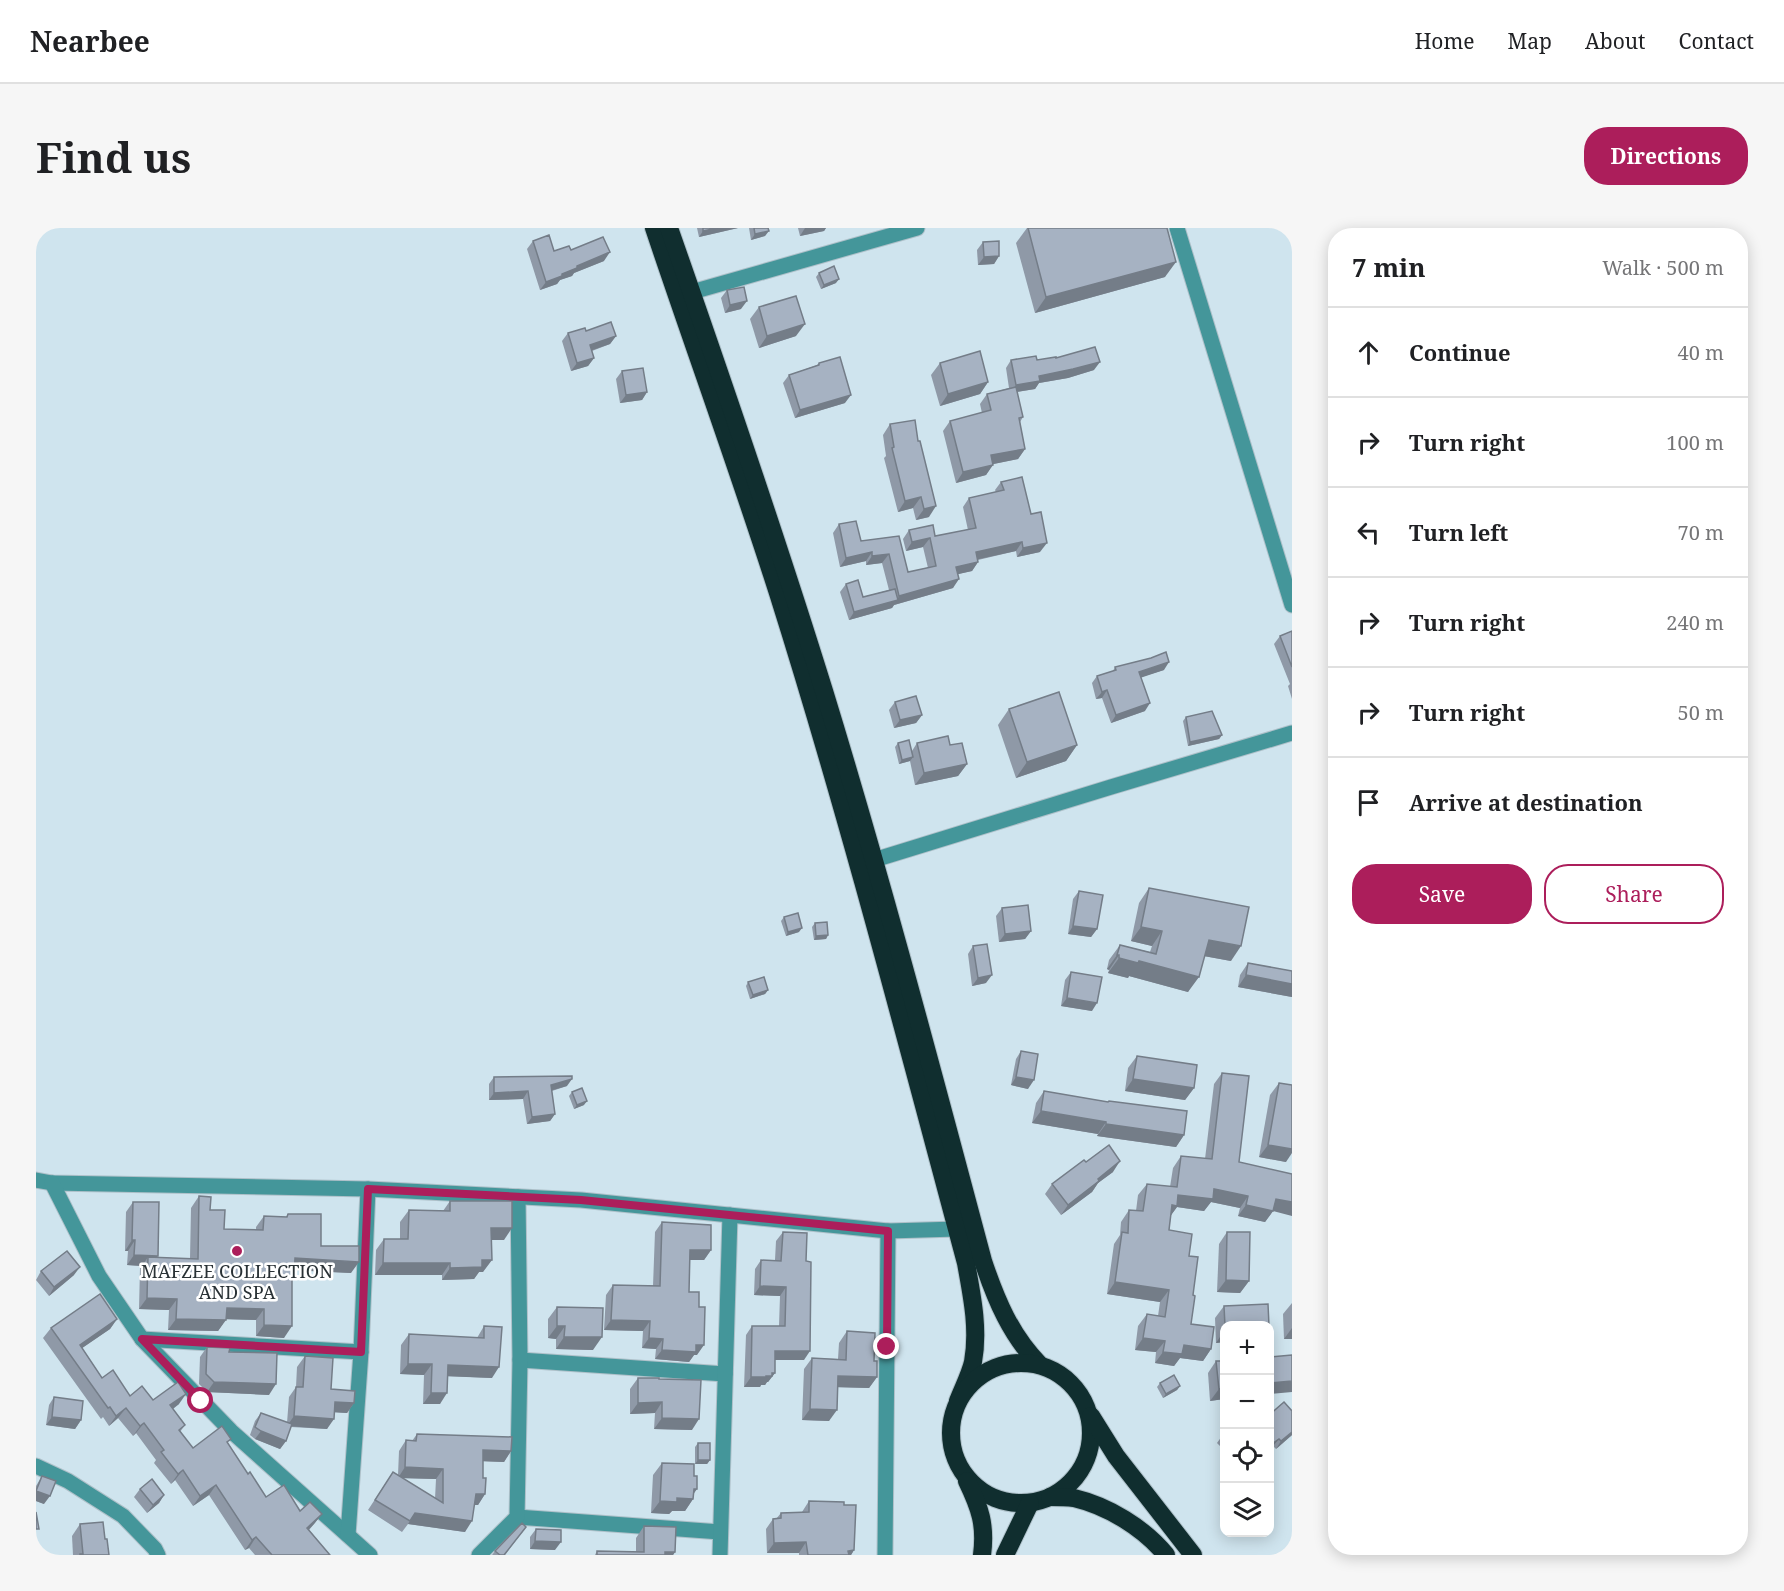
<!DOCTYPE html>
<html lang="en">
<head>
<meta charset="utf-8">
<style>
  :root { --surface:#fff; --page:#f6f6f6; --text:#202124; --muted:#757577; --line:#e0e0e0; --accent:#ac1e5b }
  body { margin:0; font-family:"Noto Serif",serif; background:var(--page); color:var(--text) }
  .controls { position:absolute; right:18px; bottom:18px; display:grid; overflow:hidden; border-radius:12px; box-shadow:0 3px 15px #0003 }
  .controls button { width:54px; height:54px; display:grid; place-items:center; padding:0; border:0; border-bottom:2px solid var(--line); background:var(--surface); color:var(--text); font:30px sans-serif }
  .stop { position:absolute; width:18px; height:18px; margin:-14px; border:4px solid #ac1e5b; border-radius:50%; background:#fff }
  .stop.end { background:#ac1e5b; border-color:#fff; box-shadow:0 2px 6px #0008 }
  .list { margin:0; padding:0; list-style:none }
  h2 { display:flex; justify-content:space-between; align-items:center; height:78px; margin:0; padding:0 24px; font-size:26px }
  h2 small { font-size:20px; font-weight:400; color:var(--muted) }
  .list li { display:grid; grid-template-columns:39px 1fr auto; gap:18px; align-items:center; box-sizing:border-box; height:90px; padding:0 24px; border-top:2px solid var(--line) }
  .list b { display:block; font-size:22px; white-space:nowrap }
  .list em { font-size:20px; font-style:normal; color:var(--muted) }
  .actions { display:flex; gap:12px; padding:18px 24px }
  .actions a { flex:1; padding:14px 0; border:2px solid var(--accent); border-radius:24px; text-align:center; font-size:21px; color:var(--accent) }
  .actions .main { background:var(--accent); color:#fff }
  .icon { flex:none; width:33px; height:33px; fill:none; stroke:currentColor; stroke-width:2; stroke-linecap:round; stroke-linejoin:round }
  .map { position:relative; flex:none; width:1256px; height:1327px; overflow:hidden; border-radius:24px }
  header { display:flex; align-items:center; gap:36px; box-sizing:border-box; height:84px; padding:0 30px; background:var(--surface); border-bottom:2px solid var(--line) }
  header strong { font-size:28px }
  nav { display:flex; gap:33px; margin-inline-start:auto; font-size:21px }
  .intro { display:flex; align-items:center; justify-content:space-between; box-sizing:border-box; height:144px; padding:0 36px }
  h1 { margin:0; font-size:42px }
  .button { padding:15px 27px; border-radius:24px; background:var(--accent); color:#fff; font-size:21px; font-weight:700 }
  main { display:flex; gap:36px; padding:0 36px }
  aside { flex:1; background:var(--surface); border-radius:24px; box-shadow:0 3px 15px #0003 }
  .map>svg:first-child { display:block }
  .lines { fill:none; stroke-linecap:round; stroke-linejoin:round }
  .minor-casing { stroke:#aec0c9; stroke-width:17 }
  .highway-casing { stroke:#aec0c9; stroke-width:20 }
  .minor { stroke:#44969a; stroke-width:15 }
  .highway { stroke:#102e2f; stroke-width:18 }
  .wall { fill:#8f99a7; fill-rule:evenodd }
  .shaded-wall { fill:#747d88 }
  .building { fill:#a6b2c2; stroke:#747d88; stroke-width:1.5 }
  .route { stroke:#ac1e5b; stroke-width:8 }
  .poi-dot { fill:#ac1e5b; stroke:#fff; stroke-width:2 }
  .labels { text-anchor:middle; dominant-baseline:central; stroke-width:5; stroke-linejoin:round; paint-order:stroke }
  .poi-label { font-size:18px; fill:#293135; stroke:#fff }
</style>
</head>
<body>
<header>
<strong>Nearbee</strong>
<nav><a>Home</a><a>Map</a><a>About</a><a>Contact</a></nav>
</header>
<div class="intro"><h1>Find us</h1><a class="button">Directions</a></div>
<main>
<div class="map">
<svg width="1256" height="1327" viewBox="0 0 1256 1327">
  <rect width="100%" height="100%" fill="#cfe4ee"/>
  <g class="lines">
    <g class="minor-casing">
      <g id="minor">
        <polyline points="1141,0 1256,377"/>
        <polyline points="656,64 881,0"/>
        <polyline points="838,632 1075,559 1256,505"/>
        <polyline points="0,952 16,955 332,961 545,972 852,1003 921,1001"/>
        <polyline points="16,955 63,1048 106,1111 195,1203 334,1327"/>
        <polyline points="106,1111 325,1124"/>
        <polyline points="484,1132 689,1146"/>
        <polyline points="0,1238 32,1253 87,1288 119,1321 122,1327"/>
        <polyline points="481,1289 684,1304"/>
        <polyline points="312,1307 325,1124 332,961"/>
        <polyline points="443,1327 481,1289 484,1132 482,969"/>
        <polyline points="684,1327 694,987"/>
        <polyline points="849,1327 852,1003"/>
      </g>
    </g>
    <g class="highway-casing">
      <g id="highway">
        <path d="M618 0C659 122 703 243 742 365 812 587 870 811 930 1035 936 1068 943 1101 937 1134 934 1147 927 1160 922 1173"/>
        <path d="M633 0C687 154 740 308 788 463 846 652 896 842 947 1033 960 1072 975 1108 1004 1137"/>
        <circle cx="985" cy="1205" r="70"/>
        <polyline points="1055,1188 1080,1228 1157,1327"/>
        <path d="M931 1253C944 1280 950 1297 946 1327"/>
        <path d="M1014 1269C1022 1269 1030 1269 1038 1270 1072 1278 1108 1300 1130 1327"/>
        <polyline points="969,1327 994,1275"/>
      </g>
    </g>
    <use href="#minor" class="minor"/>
    <use href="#highway" class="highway"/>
  </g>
  <g class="wall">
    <polygon points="661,0 702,0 663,9"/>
    <polygon points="713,0 732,0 729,8 715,12"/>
    <polygon points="762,0 790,0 788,3 764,8"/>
    <polygon points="991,0 1131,0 1129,49 999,85 980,15"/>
    <polygon points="497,13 518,23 535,22 568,33 538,45 536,48 524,52 521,56 504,62 491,21"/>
    <polygon points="947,14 963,28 958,36 942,37 941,22"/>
    <polygon points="783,45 800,55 785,61 780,49"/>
    <polygon points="691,62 705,81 689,85 685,70"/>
    <polygon points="723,79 760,108 723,120 714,91"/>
    <polygon points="550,103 580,108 574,116 556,123 558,130 552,138 535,143 526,113 532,105"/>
    <polygon points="1020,130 1058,142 1032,150 1003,155 999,161 981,164 987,189 984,194 989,221 982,231 957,236 950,247 920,255 907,203 914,193 946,185 944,176 951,166 973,160 970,140 975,132 1001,132"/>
    <polygon points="783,135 809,175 759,190 747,155 753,147 781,137"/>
    <polygon points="904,135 952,154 944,166 904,178 895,147"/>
    <polygon points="586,143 611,164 606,172 584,175 580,151"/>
    <polygon points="854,196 893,289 880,292 877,280 862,284 848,230 850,228 847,207"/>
    <polygon points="965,254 1004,324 981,329 980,323 942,332 942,334 936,343 922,346 917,360 858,377 856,380 813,392 804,364 810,356 827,369 853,362 846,335 830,337 830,333 804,339 797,305 803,296 825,313 863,308 872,344 892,340 887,319 870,323 867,311 873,302 899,308 932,302 927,279 933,270 960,264 959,262"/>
    <polygon points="1256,403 1256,471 1252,458 1254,456 1238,416 1244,408"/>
    <polygon points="1079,439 1128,442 1105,449 1109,483 1075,495 1066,470 1060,471 1056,455 1061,448 1077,443"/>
    <polygon points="859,474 886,487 880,495 858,500 853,482"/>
    <polygon points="973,481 1041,517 1030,533 980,550 962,497"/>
    <polygon points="1150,489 1186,507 1183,511 1152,518 1147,493"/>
    <polygon points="862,515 876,523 881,515 914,517 931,536 922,548 879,557 874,533 863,536 859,519"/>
    <polygon points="1113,660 1195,733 1168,728 1152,764 1093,748 1092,750 1072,745 1073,742 1071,741 1073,732 1084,717 1114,724 1116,718 1095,713 1103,675"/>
    <polygon points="1043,663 1061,701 1055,709 1032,706 1037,671"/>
    <polygon points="966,680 995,703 989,711 963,714 960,688"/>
    <polygon points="748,689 763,704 750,708 745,693"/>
    <polygon points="779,695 792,707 790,711 778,712 776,699"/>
    <polygon points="937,718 950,755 936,758 932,726"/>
    <polygon points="1212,735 1256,743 1256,769 1202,759 1204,747"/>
    <polygon points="1035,744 1056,783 1025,778 1029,752"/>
    <polygon points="712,754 732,762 729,766 714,771 710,758"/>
    <polygon points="985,823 992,861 975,857 980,831"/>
    <polygon points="1101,828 1158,860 1149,872 1089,863 1092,840"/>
    <polygon points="1186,845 1203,934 1237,983 1229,994 1202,988 1204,980 1175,974 1168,983 1141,979 1135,987 1133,1002 1153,1028 1157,1067 1155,1096 1175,1121 1167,1133 1144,1130 1138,1138 1119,1135 1120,1124 1099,1122 1102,1098 1111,1086 1122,1088 1124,1074 1071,1066 1078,1016 1084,1007 1085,994 1093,982 1100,983 1102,967 1111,956 1134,959 1137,940 1145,928 1169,931 1178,856"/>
    <polygon points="458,849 531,858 516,863 519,886 514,893 491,896 487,871 453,872 453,856"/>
    <polygon points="1243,855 1250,934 1223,929 1234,867"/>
    <polygon points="1008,863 1072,874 1073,873 1148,907 1140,919 1061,908 1062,906 996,895 1000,875"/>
    <polygon points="536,864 548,877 538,881 533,868"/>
    <polygon points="1050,934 1077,944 1062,955 1056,964 1025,987 1009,966 1016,956"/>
    <polygon points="163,968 188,1001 220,1002 220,999 228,988 250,989 252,986 315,1045 259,1042 258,1050 256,1053 248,1110 220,1108 220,1092 190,1091 182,1103 132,1102 133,1082 103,1081 104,1040 106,1038 91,1037 92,1023 89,1023 90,984 97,974 120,1029 154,1031 155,980"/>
    <polygon points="414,973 468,1012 455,1012 447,1044 443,1044 438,1051 406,1052 406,1047 339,1047 340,1022 348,1011 364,1011 364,994 373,982 407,983"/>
    <polygon points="626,994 675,1022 668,1032 654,1032 653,1064 661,1127 658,1127 653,1134 619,1131 620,1121 606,1120 607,1103 568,1102 570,1067 577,1057 617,1058 619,1004"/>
    <polygon points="747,1004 770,1033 768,1132 739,1132 739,1145 732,1154 731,1154 729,1157 725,1157 724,1159 708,1159 710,1107 716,1098 743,1098 744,1068 718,1067 719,1041 725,1032 739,1032 740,1013"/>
    <polygon points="1191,1004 1213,1053 1204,1065 1181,1064 1183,1016"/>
    <polygon points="5,1043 38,1047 13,1068 0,1052"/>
    <polygon points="1256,1075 1256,1111 1248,1111 1247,1086"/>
    <polygon points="1188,1078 1188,1114 1180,1115 1179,1090"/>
    <polygon points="521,1079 557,1122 520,1121 520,1111 512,1110 512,1091"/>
    <polygon points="81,1091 74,1101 46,1120 66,1150 94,1168 143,1176 137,1181 149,1197 144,1204 157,1220 192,1215 212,1246 230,1269 264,1283 286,1286 278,1296 273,1302 294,1327 219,1327 213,1320 209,1322 173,1267 157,1278 139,1252 135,1256 118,1235 120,1232 100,1205 97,1208 82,1190 73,1198 67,1189 65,1191 7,1110 15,1100"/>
    <polygon points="448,1098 456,1150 412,1148 404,1176 387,1176 388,1147 364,1146 365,1117 373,1106 441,1110"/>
    <polygon points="811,1103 838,1133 841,1149 833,1160 801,1159 793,1193 766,1192 768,1141 776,1130 802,1131 803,1115"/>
    <polygon points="171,1119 193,1124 233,1167 171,1164 163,1156 164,1129"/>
    <polygon points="269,1128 295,1161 318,1175 311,1185 299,1184 291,1201 255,1199 250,1213 244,1221 219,1211 214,1207 219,1193 225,1185 251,1195 253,1169 260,1159 261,1139"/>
    <polygon points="1180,1133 1188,1171 1174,1173 1172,1145"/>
    <polygon points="602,1150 623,1151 656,1202 618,1201 619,1185 594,1186 594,1161"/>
    <polygon points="1124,1155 1144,1158 1141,1162 1127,1170 1121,1159"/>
    <polygon points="18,1169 45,1192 39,1201 10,1197 13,1177"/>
    <polygon points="1233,1187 1256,1207 1240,1221 1237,1218"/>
    <polygon points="1188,1205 1188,1231 1184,1225 1187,1221 1181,1215"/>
    <path d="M381 1206 475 1223 468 1234 447 1233V1250L449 1266 442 1277H438L429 1304 372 1296 366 1304 332 1282 357 1244 362 1247 363 1223 370 1212 376 1213ZM366 1250 400 1251 399 1271Z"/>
    <polygon points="662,1215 674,1232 671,1236 659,1236 659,1219"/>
    <polygon points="626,1235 658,1266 657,1271 649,1283 636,1283 633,1286 615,1285 617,1247"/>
    <polygon points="6,1248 8,1276 0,1273 0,1258"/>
    <polygon points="104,1261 128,1267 123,1275 111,1285 98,1269"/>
    <polygon points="773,1273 808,1277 818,1322 815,1327 763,1327 763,1325 731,1325 730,1301 737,1291 740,1291 745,1285 766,1284"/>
    <polygon points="44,1296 69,1311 73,1327 37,1327 36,1308"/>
    <polygon points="608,1298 639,1324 637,1327 559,1327 561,1323 600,1324 600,1310"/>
    <polygon points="490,1299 469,1327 456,1327 459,1323"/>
    <polygon points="500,1301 519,1322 494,1321 494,1309"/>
  </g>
  <g class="shaded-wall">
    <polygon points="681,0 702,0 663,9 667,3"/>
    <polygon points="769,0 790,0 788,3 764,8"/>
    <polygon points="733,3 729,8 715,12 719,6"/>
    <polygon points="574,24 568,33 538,45 536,48 524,52 521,56 504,62 510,54 541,38"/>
    <polygon points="963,28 958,36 942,37 948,29"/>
    <polygon points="1140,34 1129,49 999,85 1010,69"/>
    <polygon points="803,51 800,55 785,61 788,57"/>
    <polygon points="711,73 705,81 689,85 694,77"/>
    <polygon points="769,96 760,108 723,120 731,108"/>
    <polygon points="580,108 574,116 548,125 554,117"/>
    <polygon points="558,130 552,138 535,143 541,135"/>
    <polygon points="1064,134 1058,142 1032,150 1003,155 999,161 974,165 980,157 1003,148"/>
    <polygon points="952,154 944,166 904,178 912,166"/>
    <polygon points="611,164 606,172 584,175 590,167"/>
    <polygon points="815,167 809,175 759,190 764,182"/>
    <polygon points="989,221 982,231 948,238 955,227"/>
    <polygon points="957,237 950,247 920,255 927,244"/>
    <polygon points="885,269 877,280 862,284 869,273"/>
    <polygon points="900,278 893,289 880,292 888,281"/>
    <polygon points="894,310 887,319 870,323 876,314"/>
    <polygon points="986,314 980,323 934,333 940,324"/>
    <polygon points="1011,315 1004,324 981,329 987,320"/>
    <polygon points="836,324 830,333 804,339 810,330"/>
    <polygon points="853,326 846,335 830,337 836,328"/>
    <polygon points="942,334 936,343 914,348 920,339"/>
    <polygon points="923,351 917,360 858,377 856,380 813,392 818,384 861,372 863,368"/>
    <polygon points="1133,434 1128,442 1098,452 1103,444"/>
    <polygon points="1071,462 1066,470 1060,471 1066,464"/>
    <polygon points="1114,475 1109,483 1075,495 1080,487"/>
    <polygon points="886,487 880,495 858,500 864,492"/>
    <polygon points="1186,507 1183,511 1152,518 1154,514"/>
    <polygon points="1041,517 1030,533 980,550 991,534"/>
    <polygon points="877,529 874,533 863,536 866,532"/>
    <polygon points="931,536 922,548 879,557 888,545"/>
    <polygon points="1037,698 1061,701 1055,709 1032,706"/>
    <polygon points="1105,699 1126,703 1116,718 1095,713"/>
    <polygon points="766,700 763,704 750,708 752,704"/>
    <polygon points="995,703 989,711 963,714 969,706"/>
    <polygon points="792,707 790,711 778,712 780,708"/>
    <polygon points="1173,712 1205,718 1195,733 1162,727"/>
    <polygon points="1081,727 1083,727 1073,742 1071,741"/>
    <polygon points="1083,730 1103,733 1163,749 1152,764 1093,748 1092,750 1072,745"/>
    <polygon points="956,747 950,755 936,758 942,750"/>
    <polygon points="1210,747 1256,756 1256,769 1202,759"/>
    <polygon points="732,762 729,766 714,771 717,767"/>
    <polygon points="1031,770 1061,775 1056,783 1025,778"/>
    <polygon points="980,849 998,852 992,861 975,857"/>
    <polygon points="536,851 531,858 510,864 515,857"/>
    <polygon points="1097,851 1158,860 1149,872 1089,863"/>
    <polygon points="492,863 487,871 453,872 458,865"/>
    <polygon points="551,873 548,877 538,881 541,877"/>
    <polygon points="1005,883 1070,894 1062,906 996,895"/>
    <polygon points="519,886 514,893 491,896 496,889"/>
    <polygon points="1070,896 1148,907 1140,919 1061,908"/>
    <polygon points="1232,917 1256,921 1256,925 1250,934 1223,929"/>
    <polygon points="1084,933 1077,944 1062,955 1056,964 1025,987 1032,977 1062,951"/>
    <polygon points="1178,961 1212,968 1204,980 1175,974 1168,983 1141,979 1133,990 1134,979 1142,967"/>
    <polygon points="1240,971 1256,974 1256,988 1237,983 1229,994 1202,988 1210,977"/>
    <polygon points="455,1000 476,1000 468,1012 447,1012"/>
    <polygon points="96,1012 99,1012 92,1023 89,1023"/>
    <polygon points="654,1022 675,1022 668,1032 647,1032"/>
    <polygon points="98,1027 122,1028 114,1038 112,1029 106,1038 91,1037"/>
    <polygon points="259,1030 323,1034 315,1045 251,1042"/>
    <polygon points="446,1032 456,1032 447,1044 443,1044 438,1051 406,1052 414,1040"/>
    <polygon points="347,1035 414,1035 406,1047 339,1047"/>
    <polygon points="44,1039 38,1047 13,1068 18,1059"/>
    <polygon points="1190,1052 1213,1053 1204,1065 1181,1064"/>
    <polygon points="1079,1054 1133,1062 1124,1074 1071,1066"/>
    <polygon points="724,1058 750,1059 744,1068 718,1067"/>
    <polygon points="111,1070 141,1071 133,1082 103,1081"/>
    <polygon points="191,1080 228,1081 220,1092 183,1091"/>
    <polygon points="81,1091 74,1101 36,1127 44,1117"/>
    <polygon points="140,1091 190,1092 182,1103 132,1102"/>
    <polygon points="575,1092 614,1093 607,1103 568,1102"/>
    <polygon points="228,1097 256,1098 248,1110 220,1108"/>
    <polygon points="521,1098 529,1098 520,1111 512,1110"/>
    <polygon points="1256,1100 1256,1111 1248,1111"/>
    <polygon points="1188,1103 1188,1114 1180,1115"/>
    <polygon points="528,1109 566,1109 557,1122 520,1121"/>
    <polygon points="613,1110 627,1111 620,1121 606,1120"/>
    <polygon points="1107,1110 1129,1113 1120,1124 1099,1122"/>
    <polygon points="660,1117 668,1117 661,1127 658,1127 653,1134 619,1131 626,1122"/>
    <polygon points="1148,1117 1175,1121 1167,1133 1144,1130 1138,1138 1119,1135 1127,1124"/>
    <polygon points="739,1123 774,1123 768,1132 733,1132"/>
    <polygon points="372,1136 396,1136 388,1147 364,1146"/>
    <polygon points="412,1137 463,1139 456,1150 405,1148"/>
    <polygon points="736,1145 739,1145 732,1154 731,1154 729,1157 725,1157 724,1159 708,1159 715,1149 730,1148"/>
    <polygon points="802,1148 841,1149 833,1160 794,1159"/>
    <polygon points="1256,1153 1256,1164 1233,1166 1233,1155"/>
    <polygon points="178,1154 240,1156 233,1167 171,1164"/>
    <polygon points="1144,1158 1141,1162 1127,1170 1130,1166"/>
    <polygon points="1188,1160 1188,1171 1174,1173 1183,1161"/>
    <polygon points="395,1165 411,1165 404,1176 387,1176"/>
    <polygon points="150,1166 143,1176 127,1188 134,1177"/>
    <polygon points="299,1174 318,1175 311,1185 292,1184"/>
    <polygon points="626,1174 619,1185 594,1186 602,1175"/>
    <polygon points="90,1180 82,1190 73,1198 80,1188"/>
    <polygon points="774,1181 801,1182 793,1193 766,1192"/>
    <polygon points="258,1188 298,1191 291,1201 251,1198"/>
    <polygon points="16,1189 45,1192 39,1201 10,1197"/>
    <polygon points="626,1190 663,1191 656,1202 618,1201"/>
    <polygon points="108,1195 100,1205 97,1208 104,1198"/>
    <polygon points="225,1203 250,1213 244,1221 219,1211"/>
    <polygon points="1256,1204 1256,1207 1240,1221 1245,1213"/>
    <polygon points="1243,1211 1237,1218 1233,1221 1233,1218"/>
    <polygon points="447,1222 475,1223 468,1234 439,1233"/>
    <polygon points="662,1232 674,1232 671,1236 659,1236"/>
    <polygon points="369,1239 407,1241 400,1251 362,1250"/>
    <polygon points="147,1242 139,1252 135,1256 142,1246"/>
    <polygon points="180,1257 173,1267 157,1278 164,1268"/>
    <polygon points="658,1261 661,1261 654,1271 657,1271 649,1283 636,1283 633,1286 615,1285 624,1273 641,1270"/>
    <polygon points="0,1263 14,1268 8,1276 0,1273"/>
    <polygon points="440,1266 449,1266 442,1277 432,1277"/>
    <polygon points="128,1267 123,1275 111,1285 117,1277"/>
    <polygon points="379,1285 436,1293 429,1304 372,1296"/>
    <polygon points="286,1286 278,1296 264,1311 271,1300"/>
    <polygon points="220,1309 213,1320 209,1322 216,1312"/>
    <polygon points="499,1313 525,1314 519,1322 494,1321"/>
    <polygon points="770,1314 763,1325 731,1325 738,1315"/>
    <polygon points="818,1322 815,1327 809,1327 812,1323"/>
    <polygon points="629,1324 639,1324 637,1327 626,1327"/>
  </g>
  <g class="building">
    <polygon points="667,0 681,0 667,3"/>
    <polygon points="718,0 732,0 733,3 719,6"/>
    <polygon points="992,0 1131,0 1140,34 1010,69"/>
    <polygon points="513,7 518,23 533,18 535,22 567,9 574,24 541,38 541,40 526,46 526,48 510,54 497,13"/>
    <polygon points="963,13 963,28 948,29 947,14"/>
    <polygon points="798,38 803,51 788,57 783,45"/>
    <polygon points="708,59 711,73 694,77 691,62"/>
    <polygon points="760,68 769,96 731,108 723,79"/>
    <polygon points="575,94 580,108 554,117 558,130 541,135 532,105 549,100 550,103"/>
    <polygon points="1059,119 1064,134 1037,141 1003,148 1004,153 980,157 975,132 1000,128 1001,132 1020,129 1020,130"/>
    <polygon points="944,123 952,154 912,166 904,135"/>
    <polygon points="804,129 815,167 764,182 753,147 783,137 783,135"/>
    <polygon points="607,140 611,164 590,167 586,143"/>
    <polygon points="980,159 987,189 983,190 989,221 955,227 957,237 927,244 914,193 955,182 951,166"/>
    <polygon points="879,192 882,213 884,213 900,278 888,281 885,269 869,273 856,220 858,219 854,196"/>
    <polygon points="986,249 995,286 1005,284 1011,315 987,320 986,314 940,324 942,334 920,339 923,351 863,368 853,326 836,328 836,324 810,330 803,296 820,293 825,313 863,308 872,344 900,338 894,310 876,314 873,302 897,297 899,308 940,300 933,270 968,262 965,254"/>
    <polygon points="822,352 827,369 859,361 862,372 818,384 810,356"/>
    <polygon points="1256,403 1256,439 1244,408"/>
    <polygon points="1130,424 1133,434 1103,444 1114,475 1080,487 1071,462 1066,464 1061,448 1080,442 1079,439 1115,430"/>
    <polygon points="1023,464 1041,517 991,534 973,481"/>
    <polygon points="880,468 886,487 864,492 859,474"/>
    <polygon points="1176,483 1186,507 1154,514 1150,489"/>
    <polygon points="912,508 914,517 926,515 931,536 888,545 881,515"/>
    <polygon points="873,512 877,529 866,532 862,515"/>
    <polygon points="1113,660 1213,679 1205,718 1173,712 1163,749 1103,733 1102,735 1083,730 1083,727 1081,727 1084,717 1120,726 1126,703 1105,699"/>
    <polygon points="1043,663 1067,667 1061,701 1037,698"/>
    <polygon points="992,677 995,703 969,706 966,680"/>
    <polygon points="762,685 766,700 752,704 748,689"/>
    <polygon points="791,694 792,707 780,708 779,695"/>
    <polygon points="951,716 956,747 942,750 937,718"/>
    <polygon points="1212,735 1256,743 1256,756 1210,747"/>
    <polygon points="1035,744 1066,749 1061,775 1031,770"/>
    <polygon points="728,749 732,762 717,767 712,754"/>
    <polygon points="985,823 1002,826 998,852 980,849"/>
    <polygon points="1101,828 1161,837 1158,860 1097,851"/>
    <polygon points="1186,845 1213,848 1203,934 1256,946 1256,974 1240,971 1237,983 1210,977 1212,968 1178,961 1177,971 1142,967 1141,978 1136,977 1133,1002 1156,1006 1153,1028 1162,1029 1157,1067 1159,1068 1155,1096 1178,1099 1175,1121 1148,1117 1146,1126 1127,1124 1129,1113 1107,1110 1111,1086 1129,1089 1133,1062 1079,1054 1086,1004 1092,1005 1093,982 1107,983 1111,956 1141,959 1145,928 1176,931"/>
    <polygon points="536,848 536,851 515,857 519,886 496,889 492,863 458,865 458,849"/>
    <polygon points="1243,855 1256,857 1256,921 1232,917"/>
    <polygon points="546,860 551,873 541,877 536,864"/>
    <polygon points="1008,863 1072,874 1073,873 1151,883 1148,907 1070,896 1070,894 1005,883"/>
    <polygon points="1073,917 1084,933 1062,951 1063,953 1032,977 1016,956 1048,932 1050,934"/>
    <polygon points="163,968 175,969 174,982 189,982 188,1001 227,1002 228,988 251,989 252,986 285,986 285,1018 323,1018 323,1034 259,1030 258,1050 256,1050 256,1098 228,1097 228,1081 191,1080 190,1092 140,1091 141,1071 111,1070 112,1029 162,1031"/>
    <polygon points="414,973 476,973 476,1000 455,1000 456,1032 446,1032 446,1039 414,1040 414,1035 347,1035 348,1011 372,1011 373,982 414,983"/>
    <polygon points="97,974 123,974 122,1028 98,1027 99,1012 96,1012"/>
    <polygon points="626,994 675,997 675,1022 654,1022 653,1064 663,1064 663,1079 669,1079 668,1117 660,1117 660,1124 626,1122 627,1111 613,1110 614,1093 575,1092 577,1057 624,1058"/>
    <polygon points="747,1004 771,1005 770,1033 775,1034 774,1123 739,1123 739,1145 736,1145 736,1148 730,1148 730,1149 715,1149 716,1098 749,1098 750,1059 724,1058 725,1032 745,1033"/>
    <polygon points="1191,1004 1214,1004 1213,1053 1190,1052"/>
    <polygon points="31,1023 44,1039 18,1059 5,1043"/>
    <polygon points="64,1066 81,1091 44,1117 66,1150 77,1142 94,1168 106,1158 117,1172 142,1154 150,1166 134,1177 149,1197 143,1202 157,1220 186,1198 195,1211 191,1214 212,1246 214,1244 230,1269 248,1257 264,1283 274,1274 286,1286 271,1300 294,1327 236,1327 220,1309 216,1312 180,1257 164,1268 147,1242 142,1246 125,1224 128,1222 108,1195 104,1198 90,1180 80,1188 74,1179 72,1180 15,1100"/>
    <polygon points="1232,1076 1233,1098 1189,1098 1188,1078"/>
    <polygon points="521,1079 567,1080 566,1109 528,1109 529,1098 521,1098"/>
    <polygon points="448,1098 466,1099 463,1139 412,1137 411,1165 395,1165 396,1136 372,1136 373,1106 448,1110"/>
    <polygon points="811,1103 839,1105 838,1133 841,1133 841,1149 802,1148 801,1182 774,1181 776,1130 810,1132"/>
    <polygon points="171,1119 194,1120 193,1124 241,1125 240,1156 178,1154 170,1146"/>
    <polygon points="1256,1127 1256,1153 1233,1155 1233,1129"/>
    <polygon points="269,1128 297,1130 295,1161 319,1163 318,1175 299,1174 298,1191 258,1188 260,1159 267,1159"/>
    <polygon points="1180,1133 1188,1133 1188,1160 1183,1161"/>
    <polygon points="1138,1147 1144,1158 1130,1166 1124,1155"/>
    <polygon points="602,1150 623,1150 623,1151 665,1152 663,1191 626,1190 626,1174 602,1175"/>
    <polygon points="18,1169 47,1173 45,1192 16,1189"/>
    <polygon points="1248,1174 1256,1183 1256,1204 1245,1213 1243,1211 1233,1218 1233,1187"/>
    <polygon points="225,1185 256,1196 250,1213 225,1203 219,1199"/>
    <polygon points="381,1206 476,1209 475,1223 447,1222 447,1250 450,1250 449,1266 440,1266 436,1293 379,1285 374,1293 339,1272 357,1244 407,1275 407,1241 369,1239 370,1212 380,1213"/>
    <rect x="662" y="1215" width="12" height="17"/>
    <polygon points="626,1235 658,1236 658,1248 661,1248 661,1261 658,1261 657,1271 641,1270 641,1274 624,1273"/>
    <polygon points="6,1248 20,1253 14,1268 0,1263"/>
    <polygon points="116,1251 128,1267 117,1277 104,1261"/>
    <polygon points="773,1273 808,1274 808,1277 820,1277 818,1322 812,1323 813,1327 772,1327 770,1314 738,1315 737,1291 745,1290 745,1285 773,1284"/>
    <polygon points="0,1284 3,1301 0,1301"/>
    <polygon points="67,1294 69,1311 71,1311 73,1327 44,1327 44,1326 47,1326 44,1296"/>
    <polygon points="486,1295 490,1299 468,1327 464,1327 459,1323"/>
    <polygon points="608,1298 640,1299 639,1324 629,1324 629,1327 561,1327 561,1323 608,1324"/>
    <polygon points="500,1301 525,1302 525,1314 499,1313"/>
  </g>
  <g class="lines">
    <polyline class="route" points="165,1173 106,1111 325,1124 332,961 545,972 852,1003 851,1119"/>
  </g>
  <circle class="poi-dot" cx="201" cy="1023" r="6"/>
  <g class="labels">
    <g class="poi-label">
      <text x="201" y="1043">MAFZEE COLLECTION<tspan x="201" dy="21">AND SPA</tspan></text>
    </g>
  </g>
</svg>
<div class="controls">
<button>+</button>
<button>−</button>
<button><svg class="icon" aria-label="locate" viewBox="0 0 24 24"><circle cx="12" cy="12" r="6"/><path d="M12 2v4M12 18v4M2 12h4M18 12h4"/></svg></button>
<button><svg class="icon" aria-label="layers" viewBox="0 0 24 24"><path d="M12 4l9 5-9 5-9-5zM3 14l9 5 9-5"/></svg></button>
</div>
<div class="stop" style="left:165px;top:1173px"></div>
<div class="stop end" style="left:851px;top:1119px"></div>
</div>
<aside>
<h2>7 min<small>Walk · 500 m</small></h2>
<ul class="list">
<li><svg class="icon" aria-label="ahead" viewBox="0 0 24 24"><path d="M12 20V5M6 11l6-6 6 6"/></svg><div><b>Continue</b></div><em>40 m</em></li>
<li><svg class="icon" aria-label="right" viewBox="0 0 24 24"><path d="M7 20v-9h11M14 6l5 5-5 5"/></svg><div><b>Turn right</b></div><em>100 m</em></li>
<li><svg class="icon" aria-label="left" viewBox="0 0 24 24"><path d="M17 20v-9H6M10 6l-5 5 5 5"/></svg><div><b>Turn left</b></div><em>70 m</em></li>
<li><svg class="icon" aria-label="right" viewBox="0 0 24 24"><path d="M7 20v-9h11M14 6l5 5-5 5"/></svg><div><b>Turn right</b></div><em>240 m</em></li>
<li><svg class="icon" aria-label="right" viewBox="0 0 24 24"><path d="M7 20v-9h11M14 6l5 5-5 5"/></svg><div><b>Turn right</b></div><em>50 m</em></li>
<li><svg class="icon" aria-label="arrive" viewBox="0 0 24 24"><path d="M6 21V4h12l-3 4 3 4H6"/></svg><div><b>Arrive at destination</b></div></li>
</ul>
<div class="actions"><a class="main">Save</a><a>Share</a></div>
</aside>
</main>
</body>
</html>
